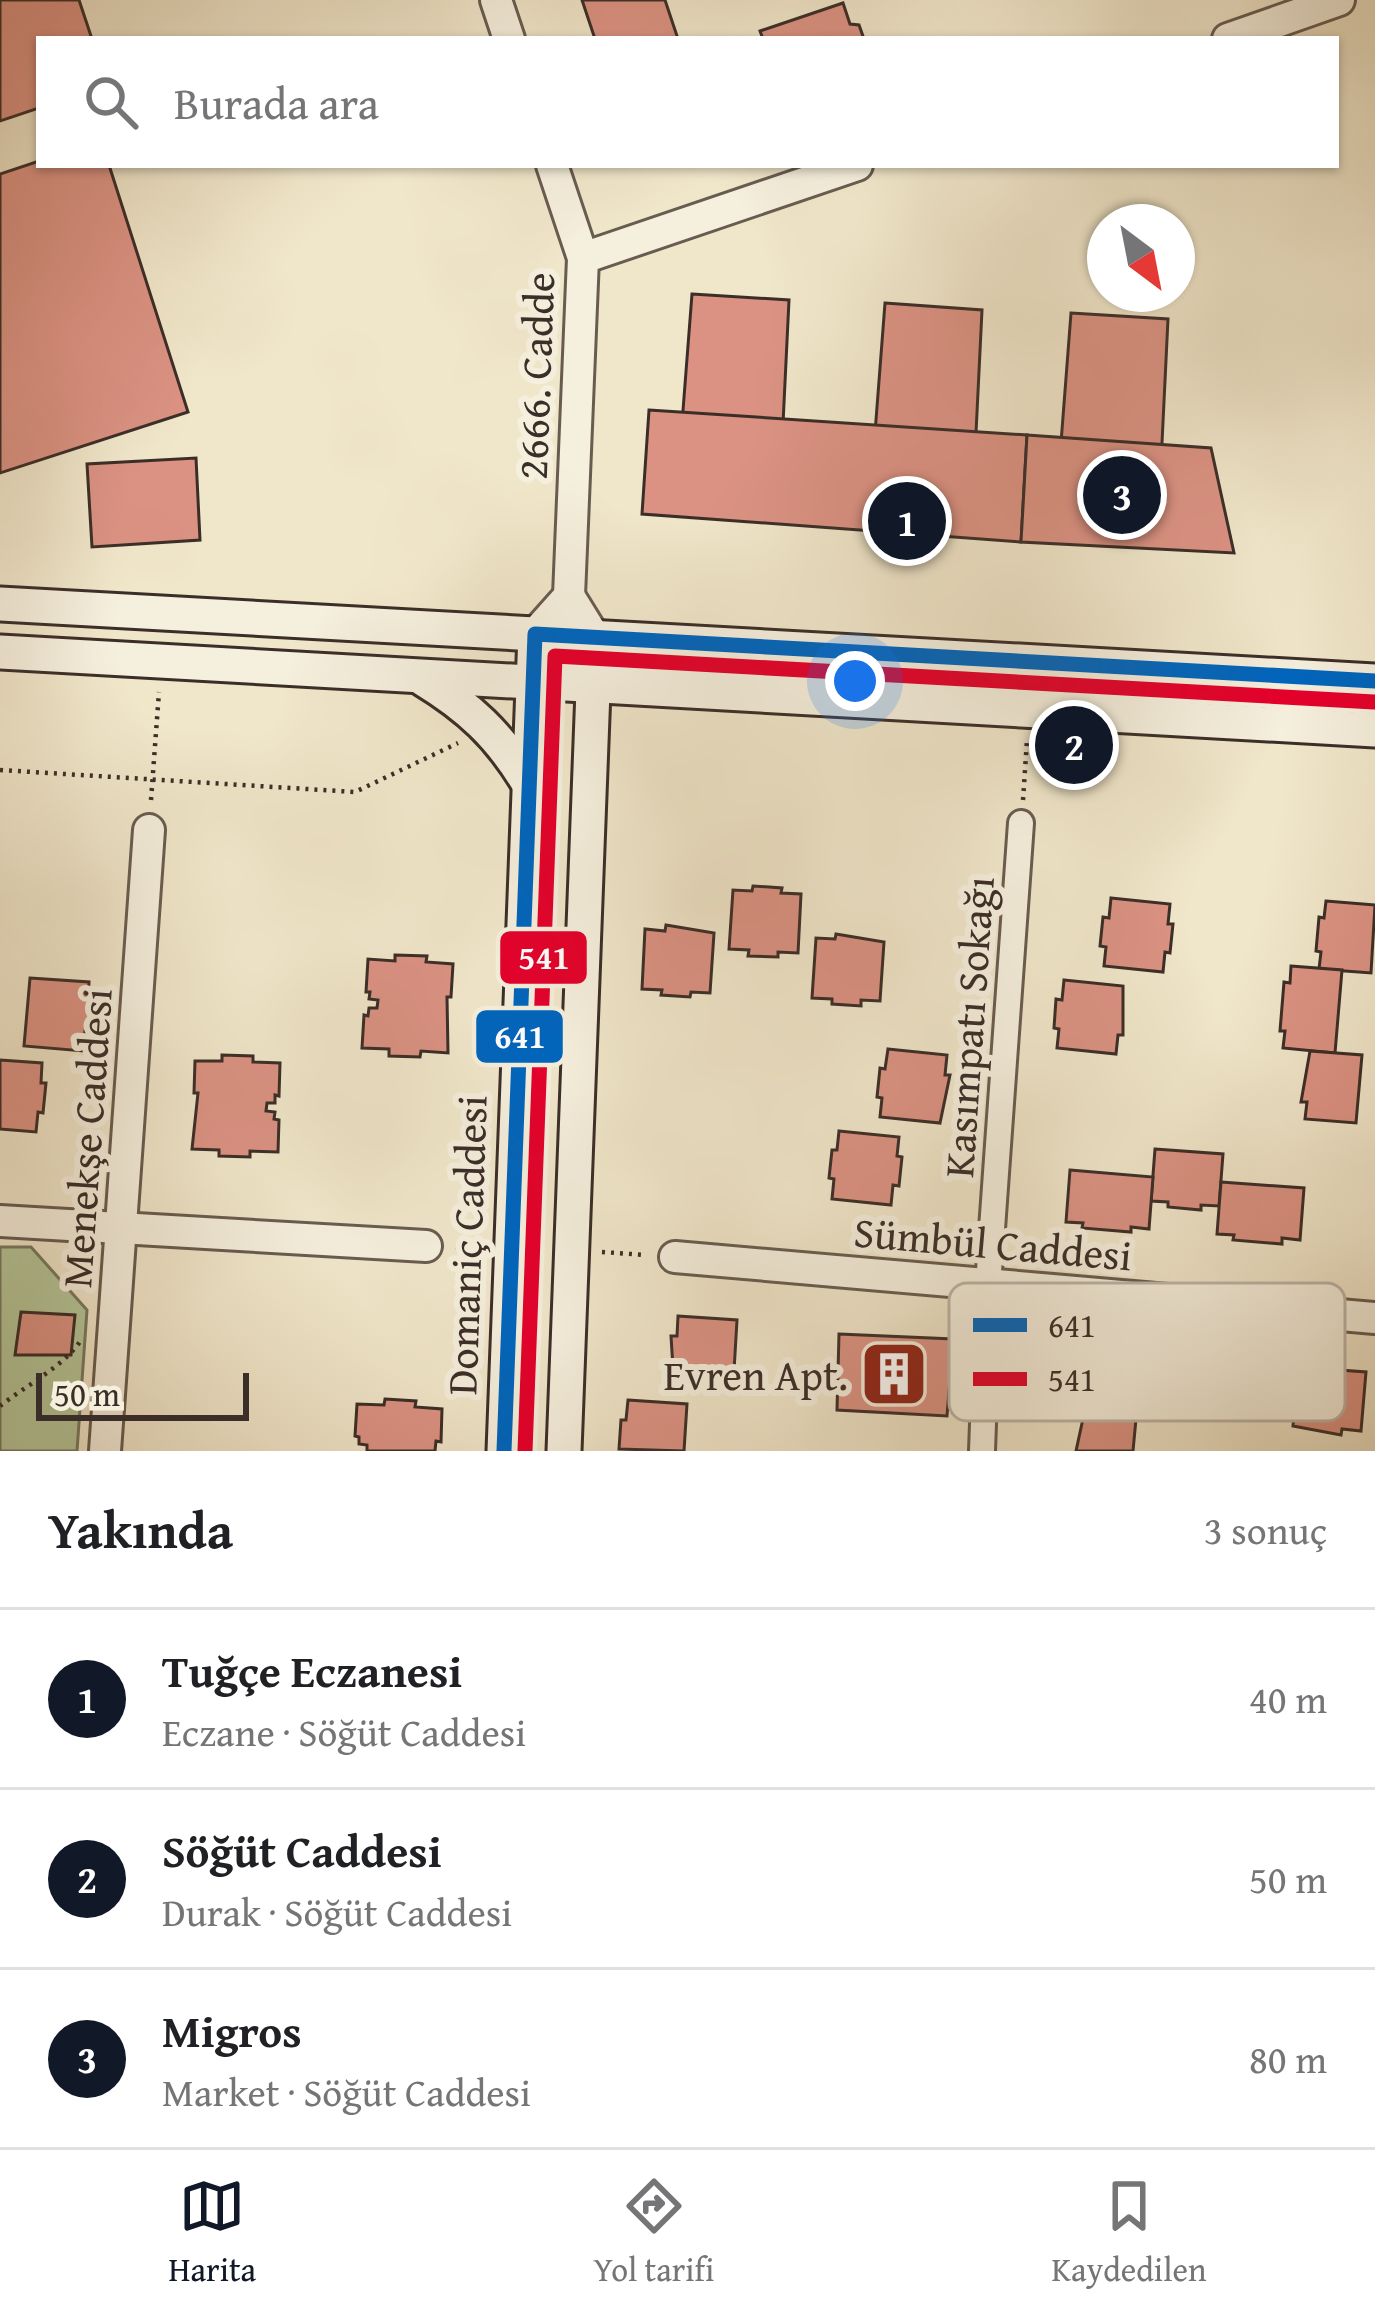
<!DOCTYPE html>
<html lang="tr">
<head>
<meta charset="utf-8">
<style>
  :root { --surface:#fff; --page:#f2f2f2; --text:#202124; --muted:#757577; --line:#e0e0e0; --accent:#111827 }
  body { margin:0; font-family:"Gentium Book Plus",serif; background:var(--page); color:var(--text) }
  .compass { position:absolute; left:1087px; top:204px; width:108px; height:108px; border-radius:50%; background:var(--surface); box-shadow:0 3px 9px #0004; rotate:148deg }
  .scale { position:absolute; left:36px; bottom:30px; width:213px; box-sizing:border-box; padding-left:12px; border:6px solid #3b2e28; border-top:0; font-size:33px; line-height:42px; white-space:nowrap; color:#3b2e28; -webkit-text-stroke:9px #f5efdd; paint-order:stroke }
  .you { position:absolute; left:855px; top:681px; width:42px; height:42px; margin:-30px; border:9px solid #fff; border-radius:50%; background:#1a73e8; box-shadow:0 0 0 18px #1a73e833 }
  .badge { display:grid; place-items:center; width:78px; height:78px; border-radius:50%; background:var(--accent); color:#fff; font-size:39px; font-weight:700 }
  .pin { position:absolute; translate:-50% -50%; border:6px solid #fff; box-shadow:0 3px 12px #0006 }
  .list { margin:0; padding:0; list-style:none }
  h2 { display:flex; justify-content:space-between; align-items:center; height:156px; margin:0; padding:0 48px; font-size:51px }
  h2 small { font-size:39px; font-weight:400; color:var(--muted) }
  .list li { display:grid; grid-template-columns:78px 1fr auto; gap:36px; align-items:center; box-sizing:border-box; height:180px; padding:0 48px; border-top:3px solid var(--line) }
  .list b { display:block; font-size:45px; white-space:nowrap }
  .list p { margin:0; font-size:39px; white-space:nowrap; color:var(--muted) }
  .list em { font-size:39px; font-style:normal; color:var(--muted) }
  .icon { flex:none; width:66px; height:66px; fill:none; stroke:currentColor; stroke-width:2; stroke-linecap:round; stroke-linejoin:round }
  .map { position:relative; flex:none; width:1375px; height:1451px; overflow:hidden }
  .search { position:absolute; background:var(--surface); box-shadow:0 3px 9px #0004; left:36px; right:36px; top:36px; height:132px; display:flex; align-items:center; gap:30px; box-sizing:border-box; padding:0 42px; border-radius:0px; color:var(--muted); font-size:45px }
  .sheet { height:696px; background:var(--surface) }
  nav { display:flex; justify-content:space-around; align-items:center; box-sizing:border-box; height:168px; border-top:3px solid var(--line); background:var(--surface); font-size:33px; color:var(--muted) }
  nav a { display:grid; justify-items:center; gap:6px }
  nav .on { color:var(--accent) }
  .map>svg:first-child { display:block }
</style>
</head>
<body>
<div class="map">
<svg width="1375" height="1451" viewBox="0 0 1375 1451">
  <rect width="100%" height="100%" fill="#f0e6ca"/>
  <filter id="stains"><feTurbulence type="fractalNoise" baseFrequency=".00167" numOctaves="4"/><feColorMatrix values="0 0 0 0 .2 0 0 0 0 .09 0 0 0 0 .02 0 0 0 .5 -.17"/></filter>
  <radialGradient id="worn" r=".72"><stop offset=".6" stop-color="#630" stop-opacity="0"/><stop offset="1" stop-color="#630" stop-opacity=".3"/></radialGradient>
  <polygon fill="#b5c69a" stroke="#787a61" stroke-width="3" points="0,1247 31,1247 87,1310 77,1451 0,1451"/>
  <g fill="#db9283" stroke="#3b2e28" stroke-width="3">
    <polygon points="0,0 79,0 92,39 39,39 39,108 0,121"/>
    <polygon points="582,0 665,0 678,39 595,39"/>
    <polygon points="843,3 850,24 859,25 864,39 763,39 760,31"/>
    <polygon points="39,161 39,165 109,165 188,412 0,473 0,174"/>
    <polygon points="692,294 789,300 781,465 679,462"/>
    <polygon points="885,303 982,310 974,474 872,472"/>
    <polygon points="1071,313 1168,319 1160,484 1058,482"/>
    <polygon points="649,410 1027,435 1021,542 642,514"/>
    <polygon points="1027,435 1211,448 1234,553 1021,542"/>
    <polygon points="196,458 200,540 92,547 87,464"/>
    <polygon points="753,886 782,888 781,893 801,894 798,953 778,952 778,957 748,956 749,950 729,949 733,890 752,891"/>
    <polygon points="1111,898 1170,904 1168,924 1173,924 1170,953 1165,952 1163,972 1104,966 1106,947 1100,946 1103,917 1109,918"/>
    <polygon points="1326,901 1375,905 1371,973 1319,969 1321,952 1316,951 1319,917 1324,918"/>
    <polygon points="666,925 714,933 710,993 691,992 690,997 661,995 662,990 642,989 645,929 665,931"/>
    <polygon points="836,934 884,942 880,1001 861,1000 861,1006 832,1004 832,999 812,998 816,938 835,939"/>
    <polygon points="395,955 427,956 426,962 453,964 451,997 447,997 448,1053 421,1051 420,1057 389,1056 389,1049 362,1048 364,1015 368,1016 369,1008 377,1008 378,1000 369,999 370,992 366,992 368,959 395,961"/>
    <polygon points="1291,966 1342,970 1335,1053 1283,1048 1285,1031 1280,1031 1284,982 1290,983"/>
    <polygon points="30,978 89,982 88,1002 93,1003 91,1032 85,1031 83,1051 24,1046"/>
    <polygon points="1064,980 1123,986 1123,1035 1118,1035 1116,1054 1057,1048 1059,1029 1054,1028 1056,999 1062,1000"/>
    <polygon points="888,1049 947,1055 945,1075 950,1075 940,1123 880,1117 882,1098 877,1097 880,1068 885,1069"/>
    <polygon points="1310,1051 1362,1055 1356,1123 1305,1119 1307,1102 1301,1102"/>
    <polygon points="222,1055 253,1056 253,1062 280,1063 279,1096 275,1095 275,1103 267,1103 266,1111 275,1112 274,1119 279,1120 278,1152 250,1151 250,1157 219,1156 219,1150 192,1149 198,1093 194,1093 195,1061 222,1061"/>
    <polygon points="0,1060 42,1063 41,1083 46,1083 43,1113 38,1112 36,1132 0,1129"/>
    <polygon points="839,1131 899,1137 897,1156 902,1157 899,1186 893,1185 891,1205 832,1199 834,1179 829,1178 832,1150 837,1150"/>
    <polygon points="1155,1149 1223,1154 1219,1206 1201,1205 1201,1210 1168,1207 1168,1202 1151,1201"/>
    <polygon points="1070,1170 1153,1177 1149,1229 1131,1227 1131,1232 1082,1228 1083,1223 1066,1222"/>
    <polygon points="1221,1182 1304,1188 1300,1240 1282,1238 1282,1244 1233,1240 1234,1235 1217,1234"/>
    <polygon points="21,1312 75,1315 71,1355 15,1355"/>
    <polygon points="678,1316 737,1320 733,1388 674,1384 671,1336 677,1336"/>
    <polygon points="839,1334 953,1339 947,1416 837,1410"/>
    <polygon points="1298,1367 1366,1372 1361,1431 1342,1429 1341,1435 1293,1426"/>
    <polygon points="385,1399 416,1401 415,1407 442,1409 441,1442 436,1441 435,1451 367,1451 367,1445 359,1444 359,1437 355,1436 357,1404 384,1405"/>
    <polygon points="628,1400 687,1404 684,1451 619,1449 621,1420 626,1420"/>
    <polygon points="1084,1414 1136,1419 1133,1451 1076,1451"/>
  </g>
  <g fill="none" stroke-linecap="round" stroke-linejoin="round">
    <g stroke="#685c50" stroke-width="30">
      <polyline id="minor" points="982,1451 988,1285 1021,823"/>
    </g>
    <g stroke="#685c50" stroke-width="36">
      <g id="tertiary">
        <polyline points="496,0 509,39"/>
        <polyline points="1228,39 1339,0"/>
        <polyline points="552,165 583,258 569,596"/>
        <polyline points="583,258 857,165"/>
        <polyline points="535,634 569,596 595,638"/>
        <polyline points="0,1221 426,1246"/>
        <polyline points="675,1257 1375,1318"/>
        <polyline points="105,1451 149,830"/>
      </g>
    </g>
    <g stroke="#3b2e28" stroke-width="39">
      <g id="secondary">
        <polyline points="0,604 1375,681"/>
        <polyline points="0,652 1375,730"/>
        <path d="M423,679C469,707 499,735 527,781"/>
        <polyline points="504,1451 535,634"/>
        <polyline points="564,1451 595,638"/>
      </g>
    </g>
    <g stroke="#3b2e28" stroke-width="4.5" stroke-dasharray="3 6" stroke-linecap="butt">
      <polyline points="0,770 355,792 458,743"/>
      <polyline points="151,800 159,692"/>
      <polyline points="1023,800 1027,740"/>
      <polyline points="456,1247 481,1249"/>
      <polyline points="602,1252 645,1255"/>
      <path d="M0,1406C25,1386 68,1364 82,1338"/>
    </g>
    <use href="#minor" stroke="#f5efdd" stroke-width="24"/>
    <use href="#tertiary" stroke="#f5efdd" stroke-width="30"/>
    <use href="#secondary" stroke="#f5efdd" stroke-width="33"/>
    <g stroke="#f5efdd" stroke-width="24">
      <polyline id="bus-1" points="504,1451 535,634 1375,681"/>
    </g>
    <g stroke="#f5efdd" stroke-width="24">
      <polyline id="bus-2" points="525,1451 555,656 1374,702"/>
    </g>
    <use href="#bus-1" stroke="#0065bd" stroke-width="15"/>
    <use href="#bus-2" stroke="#e4002b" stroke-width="15"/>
  </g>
  <defs>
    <g id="building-square" transform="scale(3.45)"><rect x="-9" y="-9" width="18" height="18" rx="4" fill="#8f2418" stroke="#f5efdd"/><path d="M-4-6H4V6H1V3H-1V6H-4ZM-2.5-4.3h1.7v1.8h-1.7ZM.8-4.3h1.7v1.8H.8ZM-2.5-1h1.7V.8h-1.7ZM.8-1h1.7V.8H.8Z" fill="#fff"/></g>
  </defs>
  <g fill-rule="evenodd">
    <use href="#building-square" x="894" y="1374"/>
  </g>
  <g text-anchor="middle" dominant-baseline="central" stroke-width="12" stroke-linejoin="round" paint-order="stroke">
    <g font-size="42" fill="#3b2e28" stroke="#f5efdd">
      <text transform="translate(535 376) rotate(-88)">2666. Cadde</text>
      <text transform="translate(968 1027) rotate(-86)">Kasımpatı Sokağı</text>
      <text transform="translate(86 1138) rotate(-86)">Menekşe Caddesi</text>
      <text transform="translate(993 1243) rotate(5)">Sümbül Caddesi</text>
      <text transform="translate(466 1245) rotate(-88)">Domaniç Caddesi</text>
    </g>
    <g font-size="42" fill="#3b2e28" stroke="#f5efdd" text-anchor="end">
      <text x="848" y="1374">Evren Apt.</text>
    </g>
  </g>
  <rect x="949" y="1283" width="396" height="138" rx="18" fill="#f5efdd" stroke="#bdb5a7" stroke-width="3"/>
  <rect x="973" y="1318" width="54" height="14" fill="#0065bd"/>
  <rect x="973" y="1372" width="54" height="14" fill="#e4002b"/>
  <g font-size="33" fill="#3b2e28">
    <text x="1048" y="1337">641</text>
    <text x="1048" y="1391">541</text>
  </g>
  <g stroke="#f5efdd" stroke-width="4.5">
    <rect x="498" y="929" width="91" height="57" rx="12" fill="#e4002b"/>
    <rect x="474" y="1008" width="91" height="57" rx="12" fill="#0065bd"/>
  </g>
  <g font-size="33" text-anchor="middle" font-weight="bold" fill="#fff">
    <text x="544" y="969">541</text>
    <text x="520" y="1048">641</text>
  </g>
  <rect width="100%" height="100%" filter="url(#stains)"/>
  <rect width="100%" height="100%" fill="url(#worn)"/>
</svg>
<svg class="compass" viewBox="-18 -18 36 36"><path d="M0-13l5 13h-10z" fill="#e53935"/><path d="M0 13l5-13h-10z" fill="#757577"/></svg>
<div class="scale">50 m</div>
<div class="you"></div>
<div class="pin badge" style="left:907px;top:521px">1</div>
<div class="pin badge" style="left:1074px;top:745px">2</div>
<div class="pin badge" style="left:1122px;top:495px">3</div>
<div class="search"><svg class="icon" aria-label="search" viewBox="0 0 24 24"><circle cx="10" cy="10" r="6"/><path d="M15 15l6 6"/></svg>Burada ara</div>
</div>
<section class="sheet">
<h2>Yakında<small>3 sonuç</small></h2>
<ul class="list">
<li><span class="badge">1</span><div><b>Tuğçe Eczanesi</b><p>Eczane · Söğüt Caddesi</p></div><em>40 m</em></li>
<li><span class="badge">2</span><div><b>Söğüt Caddesi</b><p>Durak · Söğüt Caddesi</p></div><em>50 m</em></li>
<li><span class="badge">3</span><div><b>Migros</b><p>Market · Söğüt Caddesi</p></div><em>80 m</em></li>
</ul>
</section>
<nav>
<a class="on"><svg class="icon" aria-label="map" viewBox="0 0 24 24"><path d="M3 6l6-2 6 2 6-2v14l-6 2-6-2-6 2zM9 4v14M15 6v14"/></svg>Harita</a>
<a><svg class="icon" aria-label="directions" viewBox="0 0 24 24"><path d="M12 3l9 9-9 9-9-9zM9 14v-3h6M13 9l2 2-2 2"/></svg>Yol tarifi</a>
<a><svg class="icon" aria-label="saved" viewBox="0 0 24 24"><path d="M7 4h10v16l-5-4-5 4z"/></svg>Kaydedilen</a>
</nav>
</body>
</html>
